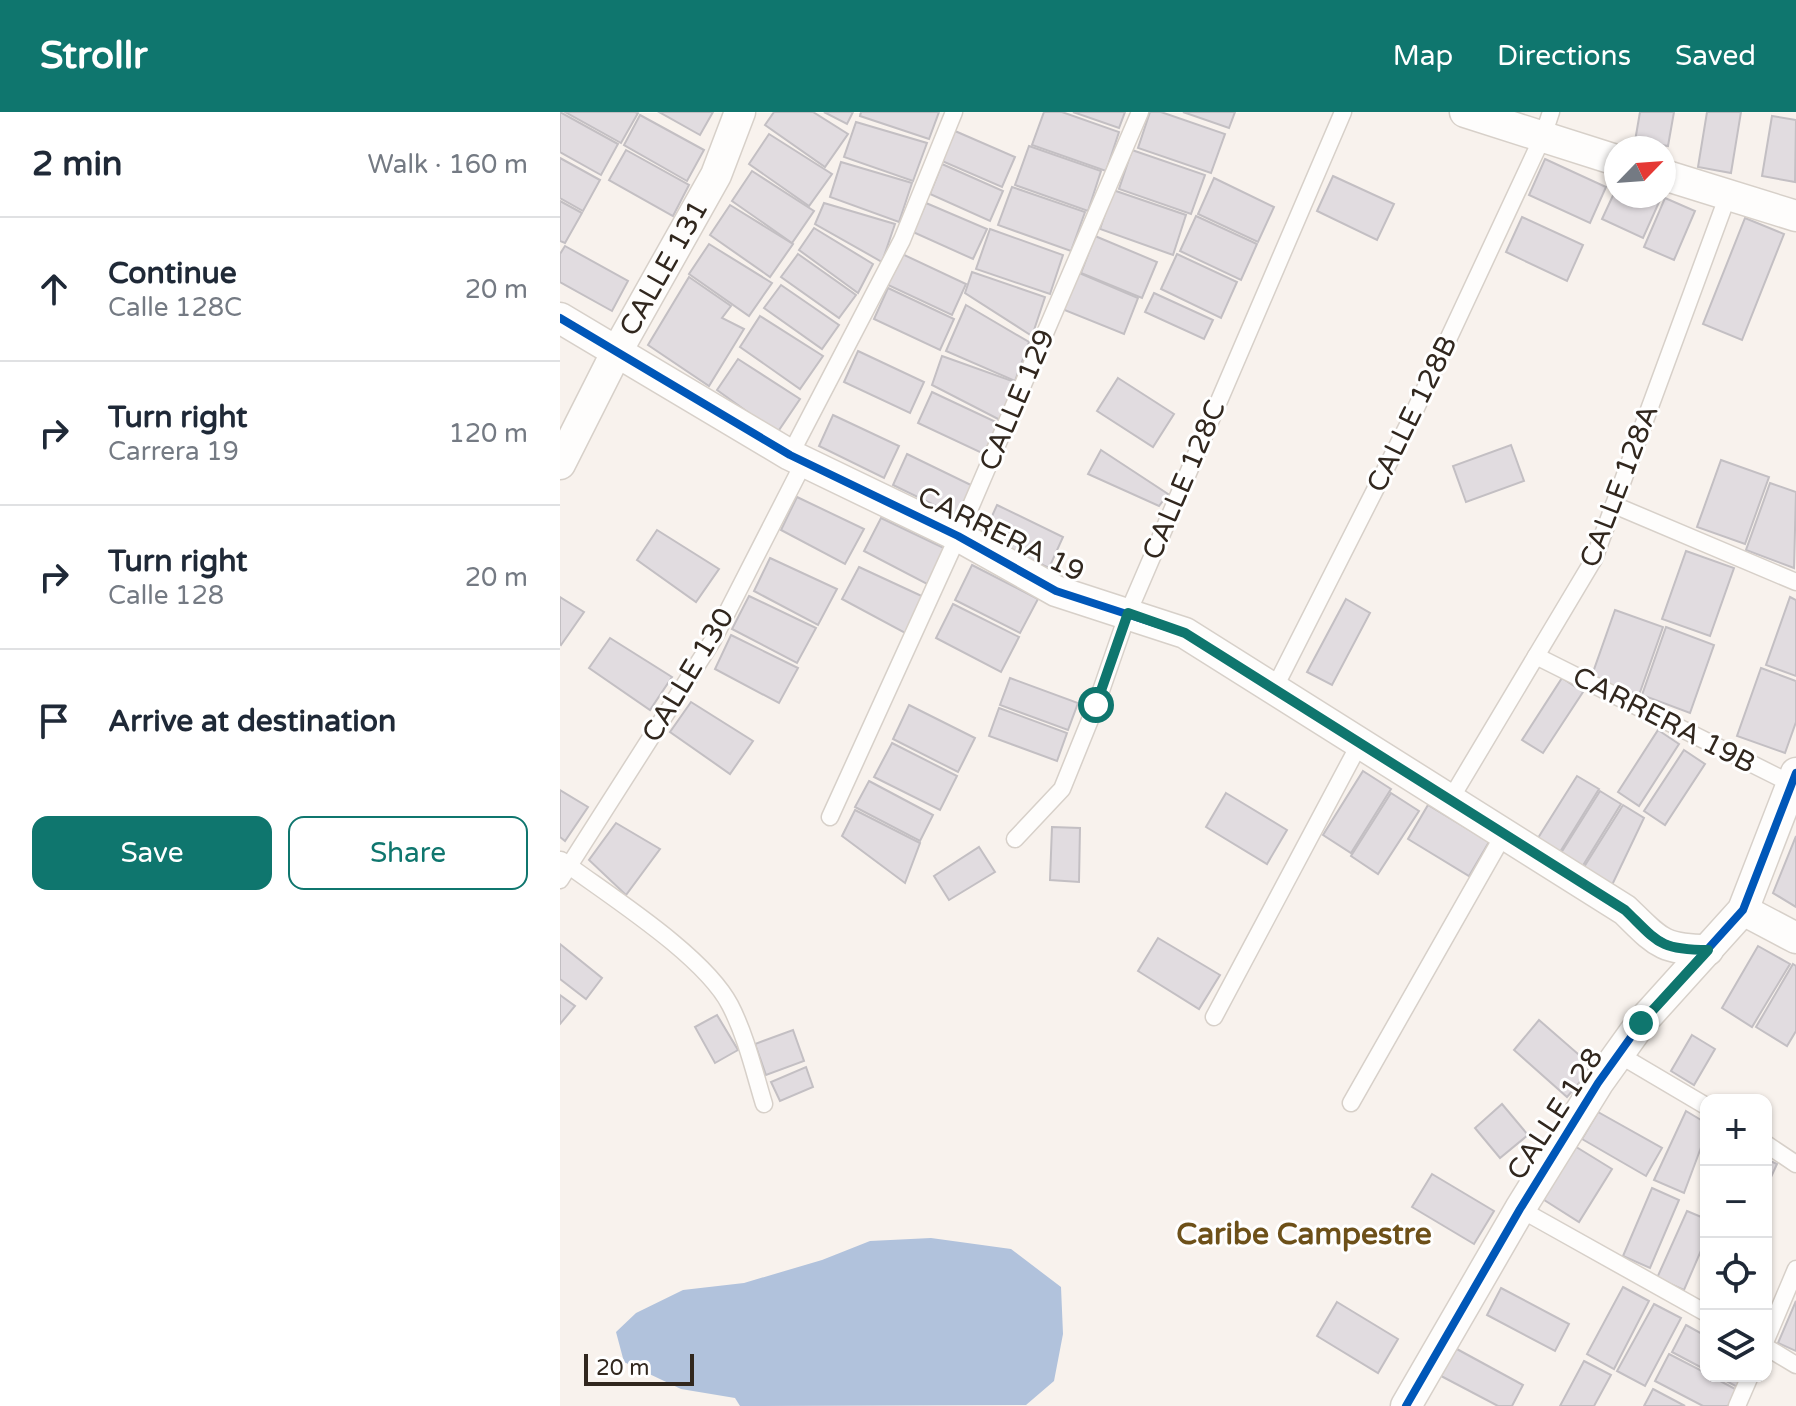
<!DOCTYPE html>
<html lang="en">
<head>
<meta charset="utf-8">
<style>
  :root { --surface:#fff; --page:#f2f2f3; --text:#1f2937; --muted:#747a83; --line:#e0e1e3; --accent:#0f766e }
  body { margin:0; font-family:"Varela Round",sans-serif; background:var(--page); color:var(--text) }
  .controls { position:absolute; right:24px; bottom:24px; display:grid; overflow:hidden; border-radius:16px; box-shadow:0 2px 6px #0004 }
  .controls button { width:72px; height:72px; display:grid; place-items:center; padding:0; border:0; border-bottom:2px solid var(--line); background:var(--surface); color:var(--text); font:40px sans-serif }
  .compass { position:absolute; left:1044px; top:24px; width:72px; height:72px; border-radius:50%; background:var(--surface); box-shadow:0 2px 6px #0004; rotate:65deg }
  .scale { position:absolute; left:24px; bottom:20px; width:110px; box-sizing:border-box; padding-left:8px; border:4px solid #31271e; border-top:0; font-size:22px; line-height:28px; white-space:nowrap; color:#31271e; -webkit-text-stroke:6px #fff; paint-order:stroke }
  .stop { position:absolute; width:24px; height:24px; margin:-18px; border:6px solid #0f766e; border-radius:50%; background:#fff }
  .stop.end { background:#0f766e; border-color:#fff; box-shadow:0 2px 8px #0008 }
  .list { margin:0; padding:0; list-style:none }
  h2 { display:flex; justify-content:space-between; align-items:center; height:104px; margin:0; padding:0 32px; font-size:34px }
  h2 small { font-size:26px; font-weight:400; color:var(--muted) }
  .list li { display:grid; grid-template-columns:52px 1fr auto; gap:24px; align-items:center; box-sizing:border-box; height:144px; padding:0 32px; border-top:2px solid var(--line) }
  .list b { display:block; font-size:30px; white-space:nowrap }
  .list p { margin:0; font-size:26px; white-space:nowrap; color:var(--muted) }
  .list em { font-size:26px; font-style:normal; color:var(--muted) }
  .actions { display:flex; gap:16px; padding:24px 32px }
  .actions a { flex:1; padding:18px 0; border:2px solid var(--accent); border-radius:16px; text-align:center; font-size:28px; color:var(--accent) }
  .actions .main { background:var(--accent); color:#fff }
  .icon { flex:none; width:44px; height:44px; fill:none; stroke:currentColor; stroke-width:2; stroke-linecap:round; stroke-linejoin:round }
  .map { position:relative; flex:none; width:1236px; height:1294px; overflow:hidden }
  header { display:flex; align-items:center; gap:48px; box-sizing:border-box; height:112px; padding:0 40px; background:var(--accent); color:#fff }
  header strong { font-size:38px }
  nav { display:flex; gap:44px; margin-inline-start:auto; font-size:28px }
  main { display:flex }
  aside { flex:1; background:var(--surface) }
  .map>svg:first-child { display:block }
</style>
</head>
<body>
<header>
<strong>Strollr</strong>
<nav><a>Map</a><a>Directions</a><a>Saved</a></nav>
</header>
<main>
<aside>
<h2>2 min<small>Walk · 160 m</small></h2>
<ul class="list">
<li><svg class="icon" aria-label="ahead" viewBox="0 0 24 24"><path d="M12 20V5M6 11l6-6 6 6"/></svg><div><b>Continue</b><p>Calle 128C</p></div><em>20 m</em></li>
<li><svg class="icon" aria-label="right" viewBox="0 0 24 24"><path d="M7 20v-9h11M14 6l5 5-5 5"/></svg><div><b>Turn right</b><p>Carrera 19</p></div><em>120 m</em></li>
<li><svg class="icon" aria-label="right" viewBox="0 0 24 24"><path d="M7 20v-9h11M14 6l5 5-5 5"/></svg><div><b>Turn right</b><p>Calle 128</p></div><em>20 m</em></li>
<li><svg class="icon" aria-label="arrive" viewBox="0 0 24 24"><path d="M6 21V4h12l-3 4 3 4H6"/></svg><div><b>Arrive at destination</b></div></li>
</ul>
<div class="actions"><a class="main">Save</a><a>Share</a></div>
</aside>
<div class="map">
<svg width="1236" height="1294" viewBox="0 0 1236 1294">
  <rect width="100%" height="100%" fill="#f8f2ed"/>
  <polygon fill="#b1c2dc" points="371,1126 451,1137 501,1175 503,1222 494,1269 466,1293 180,1294 175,1286 121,1277 64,1250 56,1220 76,1201 123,1178 184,1171 262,1148 310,1129"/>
  <g fill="#e1dce0" stroke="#c3bfc3" stroke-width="2">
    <polygon points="0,0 58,32 41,63 0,40"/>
    <polygon points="5,0 75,0 78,1 61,31"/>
    <polygon points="99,0 153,0 140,23"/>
    <polygon points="214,0 253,0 288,22 265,55 205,13"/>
    <polygon points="264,0 293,0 287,12"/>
    <polygon points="301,0 379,0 369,27 300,4"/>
    <polygon points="484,0 502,0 559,20 546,59 472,33"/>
    <polygon points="513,0 565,0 559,16"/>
    <polygon points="590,0 601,0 665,22 651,61 578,36"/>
    <polygon points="623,0 675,0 669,16"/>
    <polygon points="1080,0 1114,0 1108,34 1075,29"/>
    <polygon points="1147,0 1181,0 1171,61 1138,55"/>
    <polygon points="80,3 144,38 127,69 64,33"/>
    <polygon points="1212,4 1236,8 1235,70 1202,64"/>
    <polygon points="296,10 367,31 353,69 284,45"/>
    <polygon points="395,19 455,45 442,75 382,49"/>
    <polygon points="209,22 272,62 249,94 189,52"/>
    <polygon points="469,34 541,59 528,99 455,73"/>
    <polygon points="66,38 129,73 113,104 49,68"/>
    <polygon points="572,38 645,63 631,102 559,77"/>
    <polygon points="0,46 40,68 23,99 0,86"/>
    <polygon points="985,47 1046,75 1030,111 969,83"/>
    <polygon points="281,50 352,71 339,110 270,85"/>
    <polygon points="382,52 443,79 430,109 370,82"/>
    <polygon points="192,59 254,99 232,131 172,89"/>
    <polygon points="773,64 834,92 817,128 757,99"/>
    <polygon points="654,66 714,95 698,130 638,102"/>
    <polygon points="452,75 525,100 511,139 438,113"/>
    <polygon points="1056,77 1056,84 1091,84 1100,88 1083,126 1042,107"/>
    <polygon points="553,78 626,103 613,143 540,117"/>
    <polygon points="1105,86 1135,99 1114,148 1084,135"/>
    <polygon points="0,89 22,101 5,131 0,129"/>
    <polygon points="264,91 335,112 322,150 255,112"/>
    <polygon points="366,91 427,117 413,147 353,120"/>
    <polygon points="170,93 233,132 210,165 150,123"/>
    <polygon points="636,104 697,132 681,168 620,139"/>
    <polygon points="962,105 1023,133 1007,169 946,140"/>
    <polygon points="1185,106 1224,122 1182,228 1143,212"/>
    <polygon points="254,116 313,152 298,181 239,138"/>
    <polygon points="430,117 503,143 490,182 416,157"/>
    <polygon points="535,124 597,150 582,186 521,161"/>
    <polygon points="149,132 212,171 189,204 129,162"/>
    <polygon points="5,134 68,169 52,199 0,170 0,142"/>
    <polygon points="340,141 406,172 392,203 326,172"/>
    <polygon points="238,142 296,183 279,206 221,165"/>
    <polygon points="617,142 677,170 661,206 601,177"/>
    <polygon points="412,160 485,185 472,224 405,181"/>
    <polygon points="517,160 578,186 564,222 502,197"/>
    <polygon points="129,165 171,194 162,206 184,217 149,274 88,233"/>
    <polygon points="221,173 279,213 262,237 204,196"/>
    <polygon points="328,176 394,207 380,238 314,207"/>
    <polygon points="594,181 653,208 644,227 585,200"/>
    <polygon points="406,193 469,230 455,269 386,239"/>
    <polygon points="200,204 263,244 240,277 180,235"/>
    <polygon points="298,239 364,270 350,301 284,270"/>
    <polygon points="382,244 455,270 442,309 372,273"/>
    <polygon points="178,247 240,287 217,321 157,278"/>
    <polygon points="558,266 614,302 593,335 537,299"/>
    <polygon points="372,280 438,311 424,342 358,311"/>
    <polygon points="273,303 339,334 324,366 259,334"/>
    <polygon points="951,333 964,369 906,390 893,354"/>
    <polygon points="541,338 608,382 599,394 528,362"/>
    <polygon points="347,342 413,374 399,405 333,373"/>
    <polygon points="1161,348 1209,365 1185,432 1137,415"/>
    <polygon points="1210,371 1236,380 1234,456 1186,438"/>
    <polygon points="237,385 304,417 285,452 221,418"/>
    <polygon points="437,393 503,425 489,456 423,424"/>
    <polygon points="321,406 388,438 369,473 304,439"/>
    <polygon points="97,418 159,457 136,490 77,448"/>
    <polygon points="1126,439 1174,456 1150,524 1102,507"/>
    <polygon points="210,446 277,477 258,513 194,479"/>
    <polygon points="412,453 478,487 460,521 395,488"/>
    <polygon points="299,455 366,486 347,522 282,487"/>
    <polygon points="189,484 256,516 237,551 172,517"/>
    <polygon points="0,485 24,500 1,533 0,532"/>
    <polygon points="1230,485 1236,488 1236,564 1206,553"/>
    <polygon points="786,487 810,501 772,573 747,560"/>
    <polygon points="393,492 459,525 441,560 376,526"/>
    <polygon points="1055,498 1103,515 1079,583 1031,566"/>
    <polygon points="1106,515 1154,533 1130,601 1082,583"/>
    <polygon points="171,523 238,556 219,591 155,557"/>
    <polygon points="50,526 112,565 90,598 29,556"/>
    <polygon points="1201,556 1236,569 1236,610 1225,641 1177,624"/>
    <polygon points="450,566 518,591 508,618 440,593"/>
    <polygon points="1002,566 1023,580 983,641 962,628"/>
    <polygon points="131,590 193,629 170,662 110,620"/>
    <polygon points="349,593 415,626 398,660 333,627"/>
    <polygon points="439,596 507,621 497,649 429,624"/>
    <polygon points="1098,618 1119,632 1079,694 1058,680"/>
    <polygon points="332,631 397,664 380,698 314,665"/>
    <polygon points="1124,638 1145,652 1105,713 1084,699"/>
    <polygon points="803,659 831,677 791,741 763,723"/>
    <polygon points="1017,664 1039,677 1000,740 978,726"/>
    <polygon points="309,669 373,703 360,729 295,695"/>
    <polygon points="0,678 28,695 5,729 0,725"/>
    <polygon points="1040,679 1061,692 1022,755 1001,741"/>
    <polygon points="666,681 727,718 707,752 646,715"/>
    <polygon points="831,681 859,699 818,762 791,744"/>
    <polygon points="868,693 929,730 909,764 848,727"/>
    <polygon points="1063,693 1084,706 1052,773 1024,755"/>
    <polygon points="295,698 360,731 345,771 282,724"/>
    <polygon points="56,711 100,737 66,783 29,748"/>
    <polygon points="492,715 520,716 519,770 490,768"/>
    <polygon points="1236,724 1236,795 1213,781"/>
    <polygon points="419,735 435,760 389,788 374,764"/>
    <polygon points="598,826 660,863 639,897 578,859"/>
    <polygon points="0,832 42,866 26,887 0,867"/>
    <polygon points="1198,834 1230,852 1192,915 1162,896"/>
    <polygon points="1233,852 1236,854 1236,919 1227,934 1196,915"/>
    <polygon points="0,883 15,894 0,912"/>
    <polygon points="157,903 178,938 155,951 135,915"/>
    <polygon points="979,908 1033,955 1007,985 954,938"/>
    <polygon points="233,918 244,949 206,963 195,932"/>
    <polygon points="1132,923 1155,937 1134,973 1111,959"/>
    <polygon points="246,955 253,975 220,989 211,970"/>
    <polygon points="942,992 968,1023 940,1046 915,1016"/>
    <polygon points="1126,999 1146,1011 1146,1022 1124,1081 1094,1068"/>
    <polygon points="1038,1000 1102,1036 1086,1064 1022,1027"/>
    <polygon points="1013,1033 1052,1057 1019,1110 981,1086"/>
    <polygon points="1206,1047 1217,1052 1206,1076"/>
    <polygon points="872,1062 934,1099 914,1132 852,1095"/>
    <polygon points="1092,1076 1119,1088 1090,1156 1063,1144"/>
    <polygon points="1127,1099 1146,1107 1146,1127 1124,1178 1097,1166"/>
    <polygon points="1063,1175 1089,1189 1054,1257 1027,1242"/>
    <polygon points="941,1176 1009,1212 995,1239 927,1203"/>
    <polygon points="1236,1189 1236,1239 1218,1231"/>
    <polygon points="777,1190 838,1227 818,1261 757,1224"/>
    <polygon points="1094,1192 1121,1206 1085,1274 1057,1259"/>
    <polygon points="1126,1213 1146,1224 1146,1258 1112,1240"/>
    <polygon points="895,1236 963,1273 952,1294 938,1294 881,1264"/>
    <polygon points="1109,1242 1146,1261 1146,1264 1151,1264 1177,1278 1168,1294 1143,1294 1095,1269"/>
    <polygon points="1024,1249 1051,1263 1034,1294 1000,1294"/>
    <polygon points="1157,1264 1185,1264 1179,1276"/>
    <polygon points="1093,1277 1125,1294 1084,1294"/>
  </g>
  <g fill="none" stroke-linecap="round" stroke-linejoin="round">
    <g stroke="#d7d0c9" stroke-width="19">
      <g id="service">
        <polyline points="230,343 342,128 394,0"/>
        <polyline points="1054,393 1236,470"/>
        <polyline points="976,544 1232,672"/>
        <polyline points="714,577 850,309 983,24 991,0"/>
        <polyline points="890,688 1034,447 1168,83"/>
        <polyline points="270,705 398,424 580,0"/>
        <polyline points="455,727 502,677 536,593 568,501 783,0"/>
        <path d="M1,748C48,783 144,843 170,893C186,924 194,959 204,992"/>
        <polyline points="0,768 153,528 244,350"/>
        <polyline points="654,905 800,631"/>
        <polyline points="1058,942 1146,994"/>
        <polyline points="791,991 944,722"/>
        <polyline points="1206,1032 1236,1052"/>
        <polyline points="960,1097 1146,1201"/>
        <polyline points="1206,1228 1236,1157"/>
        <polyline points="1206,1235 1236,1253"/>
        <polyline points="1177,1294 1190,1264"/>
      </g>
    </g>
    <g stroke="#d7d0c9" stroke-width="33">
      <g id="minor">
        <polyline points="905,0 1056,48"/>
        <polyline points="1104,63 1236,104"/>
        <path d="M0,206L230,343L398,424L496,479L625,521L1065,798C1097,829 1101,838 1148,838"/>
        <path id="s1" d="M0,352L56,241L156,63L180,0"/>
        <polyline points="1183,798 1236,826"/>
        <polyline points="846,1294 960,1097 1038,971 1081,911 1183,798 1236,661"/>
      </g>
    </g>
    <use href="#service" stroke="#fefdfc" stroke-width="16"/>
    <use href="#minor" stroke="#fefdfc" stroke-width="30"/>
    <g stroke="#fff" stroke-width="13">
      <g id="cycleway">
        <path d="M0,206L230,343L398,424L496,479L625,521L1065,798C1097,829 1101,838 1148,838"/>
        <polyline points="846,1294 960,1097 1038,971 1081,911 1183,798 1236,661"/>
      </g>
    </g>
    <use href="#cycleway" stroke="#0057b8" stroke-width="8"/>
  </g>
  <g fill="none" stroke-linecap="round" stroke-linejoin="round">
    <path stroke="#0f766e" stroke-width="10" d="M536,593L568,501L625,521L1065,798C1098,830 1099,838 1148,838L1081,911"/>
  </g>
  <g text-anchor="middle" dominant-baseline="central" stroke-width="6" stroke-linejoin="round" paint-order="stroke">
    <g font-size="28" fill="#31271e" stroke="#fff">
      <text stroke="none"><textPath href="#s1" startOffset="222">CALLE 131</textPath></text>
      <text transform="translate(457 288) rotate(-67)">CALLE 129</text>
      <text transform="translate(852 302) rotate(-64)">CALLE 128B</text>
      <text transform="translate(624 368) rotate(-67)">CALLE 128C</text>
      <text transform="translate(1059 374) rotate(-69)">CALLE 128A</text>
      <text transform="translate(441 422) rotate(26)">CARRERA 19</text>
      <text transform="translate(128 563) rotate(-59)">CALLE 130</text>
      <text transform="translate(1104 608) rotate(27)">CARRERA 19B</text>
      <text transform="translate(995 1002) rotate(-57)">CALLE 128</text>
    </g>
    <g font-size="30" font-weight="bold" fill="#6d5019" stroke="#fff">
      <text x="744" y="1122">Caribe Campestre</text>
    </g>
  </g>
</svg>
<div class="controls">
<button>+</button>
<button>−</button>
<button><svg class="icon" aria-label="locate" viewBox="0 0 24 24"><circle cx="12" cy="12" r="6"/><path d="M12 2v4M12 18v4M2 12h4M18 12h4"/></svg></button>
<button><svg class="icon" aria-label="layers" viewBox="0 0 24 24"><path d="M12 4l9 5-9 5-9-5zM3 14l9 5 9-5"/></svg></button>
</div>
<svg class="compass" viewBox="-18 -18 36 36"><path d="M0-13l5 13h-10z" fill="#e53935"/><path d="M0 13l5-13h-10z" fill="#747a83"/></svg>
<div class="scale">20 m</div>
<div class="stop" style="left:536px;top:593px"></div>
<div class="stop end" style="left:1081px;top:911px"></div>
</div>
</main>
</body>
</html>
